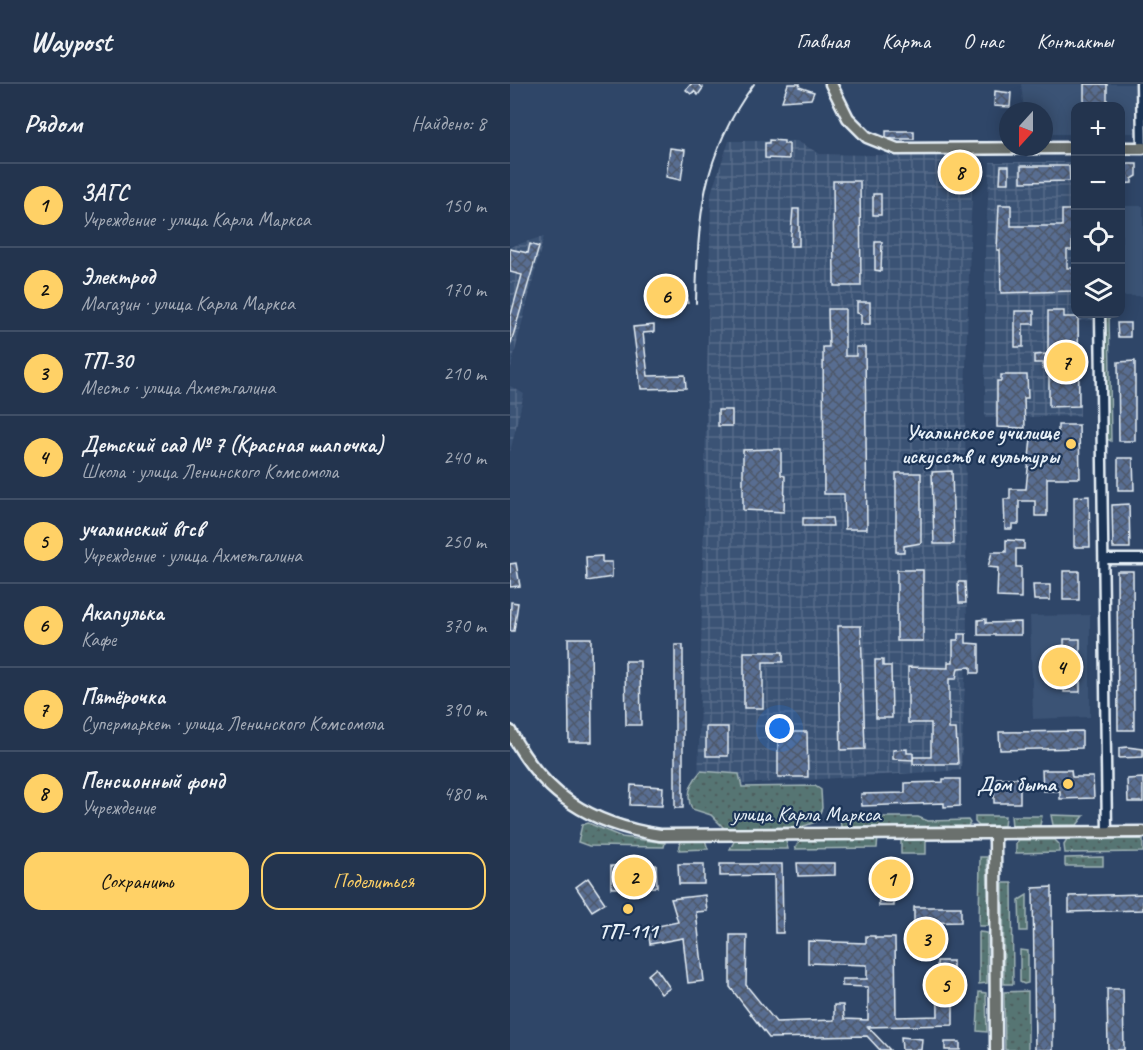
<!DOCTYPE html>
<html lang="ru">
<head>
<meta charset="utf-8">
<style>
  :root { --surface:#23344e; --page:#2f3f58; --text:#f1f3f6; --muted:#a3aab6; --line:#404f66; --accent:#ffd166 }
  body { margin:0; font-family:Caveat,sans-serif; background:var(--page); color:var(--text) }
  .controls { position:absolute; right:18px; top:18px; display:grid; overflow:hidden; border-radius:12px; box-shadow:0 3px 15px #0003 }
  .controls button { width:54px; height:54px; display:grid; place-items:center; padding:0; border:0; border-bottom:2px solid var(--line); background:var(--surface); color:var(--text); font:30px sans-serif }
  .compass { position:absolute; left:489px; top:18px; width:54px; height:54px; border-radius:50%; background:var(--surface); box-shadow:0 3px 15px #0003; rotate:201deg }
  .you { position:absolute; left:270px; top:645px; width:21px; height:21px; margin:-15px; border:4px solid #fff; border-radius:50%; background:#1a73e8; box-shadow:0 0 0 9px #1a73e833 }
  .badge { display:grid; place-items:center; width:39px; height:39px; border-radius:50%; background:var(--accent); color:#111; font-size:20px; font-weight:700 }
  .pin { position:absolute; translate:-50% -50%; border:3px solid #fff; box-shadow:0 2px 6px #0006 }
  .list { margin:0; padding:0; list-style:none }
  h2 { display:flex; justify-content:space-between; align-items:center; height:78px; margin:0; padding:0 24px; font-size:26px }
  h2 small { font-size:20px; font-weight:400; color:var(--muted) }
  .list li { display:grid; grid-template-columns:39px 1fr auto; gap:18px; align-items:center; box-sizing:border-box; height:84px; padding:0 24px; border-top:2px solid var(--line) }
  .list b { display:block; font-size:22px; white-space:nowrap }
  .list p { margin:0; font-size:20px; white-space:nowrap; color:var(--muted) }
  .list em { font-size:20px; font-style:normal; color:var(--muted) }
  .actions { display:flex; gap:12px; padding:18px 24px }
  .actions a { flex:1; padding:14px 0; border:2px solid var(--accent); border-radius:18px; text-align:center; font-size:21px; color:var(--accent) }
  .actions .main { background:var(--accent); color:#111 }
  .icon { flex:none; width:33px; height:33px; fill:none; stroke:currentColor; stroke-width:2; stroke-linecap:round; stroke-linejoin:round }
  .map { position:relative; flex:none; width:633px; height:966px; overflow:hidden }
  header { display:flex; align-items:center; gap:36px; box-sizing:border-box; height:84px; padding:0 30px; background:var(--surface); border-bottom:2px solid var(--line) }
  header strong { font-size:28px }
  nav { display:flex; gap:33px; margin-inline-start:auto; font-size:21px }
  main { display:flex }
  aside { flex:1; background:var(--surface) }
  .map>svg:first-child { display:block }
</style>
</head>
<body>
<header>
<strong>Waypost</strong>
<nav><a>Главная</a><a>Карта</a><a>О нас</a><a>Контакты</a></nav>
</header>
<main>
<aside>
<h2>Рядом<small>Найдено: 8</small></h2>
<ul class="list">
<li><span class="badge">1</span><div><b>ЗАГС</b><p>Учреждение · улица Карла Маркса</p></div><em>150 m</em></li>
<li><span class="badge">2</span><div><b>Электрод</b><p>Магазин · улица Карла Маркса</p></div><em>170 m</em></li>
<li><span class="badge">3</span><div><b>ТП-30</b><p>Место · улица Ахметгалина</p></div><em>210 m</em></li>
<li><span class="badge">4</span><div><b>Детский сад № 7 (Красная шапочка)</b><p>Школа · улица Ленинского Комсомола</p></div><em>240 m</em></li>
<li><span class="badge">5</span><div><b>учалинский вгсв</b><p>Учреждение · улица Ахметгалина</p></div><em>250 m</em></li>
<li><span class="badge">6</span><div><b>Акапулька</b><p>Кафе</p></div><em>370 m</em></li>
<li><span class="badge">7</span><div><b>Пятёрочка</b><p>Супермаркет · улица Ленинского Комсомола</p></div><em>390 m</em></li>
<li><span class="badge">8</span><div><b>Пенсионный фонд</b><p>Учреждение</p></div><em>480 m</em></li>
</ul>
<div class="actions"><a class="main">Сохранить</a><a>Поделиться</a></div>
</aside>
<div class="map">
<svg width="633" height="966" viewBox="0 0 633 966">
  <defs>
    <pattern id="industrial-grid" width="8" height="8" patternUnits="userSpaceOnUse" patternTransform="scale(1.5)"><rect width="8" height="8" fill="#3b5274"/><path d="M0 4h8M4 0v8" fill="none" stroke="#576b89"/></pattern>
    <pattern id="grass-dots" width="8" height="8" patternUnits="userSpaceOnUse" patternTransform="scale(1.5)"><rect width="8" height="8" fill="#577573"/><path d="M2 2h.1M6 6h.1" fill="none" stroke="#4e5e5e" stroke-width="1.8" stroke-linecap="round"/></pattern>
    <pattern id="building-cross-hatch" width="8" height="8" patternUnits="userSpaceOnUse" patternTransform="scale(1.5)"><rect width="8" height="8" fill="#586d91"/><path d="M0 0l8 8M0 8l8-8" fill="none" stroke="#4e596a"/></pattern>
  </defs>
  <rect width="100%" height="100%" fill="#2f4668"/>
  <filter id="ink" filterUnits="userSpaceOnUse"><feTurbulence type="fractalNoise" baseFrequency=".0167" numOctaves="2"/><feDisplacementMap in="SourceGraphic" scale="12" xChannelSelector="R" yChannelSelector="G"/><feConvolveMatrix kernelMatrix="1 2 1 2 8 2 1 2 1" color-interpolation-filters="sRGB"/></filter>
  <g filter="url(#ink)">
    <g fill="#3b5274">
      <polygon points="511,0 624,0 624,49 611,49 610,22 566,22 565,50 534,50 534,27 514,27"/>
      <polygon points="611,122 633,122 633,212 613,212"/>
      <polygon points="580,531 580,633 523,635 520,532"/>
    </g>
    <g fill="url(#industrial-grid)">
      <polygon points="219,57 287,57 310,70 463,73 455,312 457,556 451,686 188,703 201,109"/>
      <polygon points="480,78 565,78 563,166 566,168 566,230 583,230 583,236 569,237 570,332 475,334 475,167"/>
      <polygon points="34,152 0,287 0,163"/>
      <polygon points="0,302 14,310 0,368"/>
    </g>
    <g fill="url(#grass-dots)" stroke="#a0b3b6" stroke-width="1.5">
      <polygon points="596,230 599,230 601,357 597,355"/>
      <path d="M191,687L229,690L232,703L305,702L311,706L312,724L306,738L291,743L214,744L201,731L182,725C175,711 181,698 191,687Z"/>
      <polygon points="541,731 574,732 567,741 543,741"/>
      <polygon points="465,732 495,732 494,742 469,742 465,738"/>
      <polygon points="501,732 532,732 530,741 502,742"/>
      <polygon points="330,733 408,733 418,737 458,736 460,739 458,742 331,743"/>
      <polygon points="78,739 112,753 155,759 154,763 79,762 68,758 72,741"/>
      <polygon points="368,753 367,764 285,765 290,755"/>
      <rect x="391" y="753" width="25" height="17"/>
      <polygon points="226,754 275,754 278,765 220,765"/>
      <polygon points="633,755 633,768 555,769 554,761 557,756"/>
      <polygon points="195,756 198,765 169,766 171,757"/>
      <polygon points="509,756 545,756 549,760 549,768 506,769 506,759"/>
      <polygon points="470,773 477,773 479,842 469,842"/>
      <polygon points="593,773 593,782 555,782 555,774"/>
      <polygon points="493,799 502,799 503,900 494,900"/>
      <polygon points="517,811 517,847 510,847 509,816"/>
      <polygon points="469,848 477,849 477,899 469,900"/>
      <polygon points="510,866 518,867 518,899 514,900 510,898"/>
      <polygon points="518,907 518,966 495,966 494,908"/>
      <polygon points="469,908 476,909 477,948 467,947"/>
    </g>
    <g fill="url(#building-cross-hatch)" stroke="#e8f1f8" stroke-width="1.5">
      <polygon points="181,0 188,0 193,4 188,11 184,7 181,10 176,6"/>
      <polygon points="278,0 290,0 289,3 304,8 301,15 272,17"/>
      <rect x="574" y="0" width="23" height="21"/>
      <polygon points="485,7 501,9 500,23 484,22"/>
      <polygon points="376,47 404,47 404,55 383,55 376,53"/>
      <polygon points="259,56 274,57 274,60 279,60 279,75 255,74 255,59 259,59"/>
      <polygon points="160,64 175,66 171,96 156,93"/>
      <polygon points="441,75 459,75 459,100 442,100"/>
      <polygon points="610,80 627,80 627,92 622,95 622,99 610,100"/>
      <polygon points="491,82 499,82 499,99 490,99"/>
      <polygon points="511,82 559,82 560,97 511,98"/>
      <polygon points="323,97 350,97 351,202 324,202"/>
      <rect x="363" y="110" width="8" height="21"/>
      <polygon points="489,121 501,121 501,142 552,142 552,126 563,126 562,166 557,166 557,184 566,184 566,207 491,209 490,166 487,166"/>
      <polygon points="283,125 289,125 289,162 280,162"/>
      <polygon points="365,158 372,158 371,187 365,186"/>
      <polygon points="20,160 29,163 0,262 0,234 12,191 0,188 0,165 18,169"/>
      <polygon points="173,203 178,219 149,222 148,205"/>
      <polygon points="347,218 360,218 360,240 351,240 351,230 347,229"/>
      <polygon points="318,225 335,225 335,272 346,272 346,263 355,263 357,445 335,445 334,410 314,410 313,263 319,263"/>
      <polygon points="505,227 524,227 524,240 513,240 513,263 505,263"/>
      <polygon points="538,227 554,227 554,233 568,233 569,322 539,323 539,285 533,285 533,279 524,279 524,271 538,270"/>
      <polygon points="607,239 620,239 620,253 608,253"/>
      <polygon points="144,241 144,248 133,249 138,292 175,291 176,304 131,305 123,243"/>
      <polygon points="625,277 625,357 609,357 608,278"/>
      <polygon points="491,291 517,291 518,314 514,314 515,344 487,343 487,297 491,297"/>
      <rect x="208" y="326" width="14" height="16"/>
      <polygon points="548,341 569,341 570,394 537,394 537,432 525,432 525,417 509,417 509,440 502,440 502,445 495,445 494,415 500,415 500,405 516,405 521,354 548,354"/>
      <polygon points="260,365 271,365 271,391 275,392 274,428 233,426 233,366"/>
      <polygon points="608,374 623,374 624,406 608,406"/>
      <polygon points="442,387 444,460 424,460 422,388"/>
      <polygon points="386,389 411,389 411,459 394,462 394,468 386,468"/>
      <polygon points="579,412 580,463 564,463 564,413"/>
      <polygon points="619,420 620,464 603,464 602,421"/>
      <polygon points="293,434 322,434 323,442 293,442"/>
      <polygon points="496,456 514,457 514,465 506,465 506,483 511,483 511,514 487,513 488,484 478,483 482,468 496,468"/>
      <polygon points="92,472 92,478 102,478 102,493 77,497 76,473"/>
      <polygon points="6,479 10,502 0,503 0,480"/>
      <rect x="387" y="486" width="26" height="71"/>
      <rect x="553" y="487" width="16" height="29"/>
      <polygon points="607,487 623,487 624,646 608,646"/>
      <polygon points="448,498 455,498 456,519 449,519"/>
      <polygon points="523,501 540,501 540,516 524,516"/>
      <polygon points="1,518 8,519 4,547 0,547"/>
      <polygon points="476,535 476,539 511,538 511,551 468,551 468,536"/>
      <polygon points="328,542 351,542 355,665 331,666"/>
      <polygon points="448,550 456,550 456,559 469,560 469,589 461,589 461,583 448,584 446,595 439,595 439,645 446,645 448,680 403,680 403,673 421,673 421,639 398,639 398,583 438,584 438,578 443,578 443,556 448,556"/>
      <polygon points="58,554 81,554 82,658 59,658"/>
      <rect x="554" y="555" width="16" height="53"/>
      <rect x="165" y="561" width="8" height="163"/>
      <polygon points="234,568 273,568 273,578 253,578 253,624 234,624"/>
      <polygon points="365,576 373,576 373,582 381,582 382,634 366,634"/>
      <polygon points="115,577 130,577 131,641 116,641"/>
      <rect x="196" y="643" width="22" height="29"/>
      <polygon points="572,647 572,664 490,666 489,648"/>
      <polygon points="268,648 297,648 298,693 268,693"/>
      <polygon points="617,663 633,665 633,673 609,674 609,664"/>
      <polygon points="397,665 397,669 403,669 403,676 383,675 383,666"/>
      <polygon points="532,686 561,686 562,693 583,693 584,714 550,715 550,707 533,707"/>
      <rect x="484" y="694" width="26" height="25"/>
      <polygon points="633,694 633,718 618,718 617,695"/>
      <polygon points="433,695 450,695 450,722 434,723 434,719 352,722 351,710 395,709 395,699 433,698"/>
      <polygon points="121,701 153,703 152,722 120,721"/>
      <polygon points="368,778 383,778 384,790 388,790 388,797 384,797 384,822 369,822"/>
      <polygon points="287,779 325,779 325,791 288,792"/>
      <polygon points="168,780 194,780 194,800 169,800"/>
      <polygon points="210,780 272,780 273,849 265,849 264,791 210,792"/>
      <polygon points="146,781 147,803 101,804 101,782"/>
      <polygon points="78,794 95,819 82,827 66,803"/>
      <polygon points="542,803 543,966 525,966 523,804"/>
      <polygon points="633,810 633,826 559,828 559,812"/>
      <polygon points="195,811 197,827 186,828 194,897 178,899 173,854 140,860 138,844 168,838 161,815"/>
      <polygon points="404,823 451,823 451,838 404,839"/>
      <polygon points="220,851 237,851 236,901 266,938 324,936 324,921 333,921 334,935 358,936 358,903 332,902 332,895 357,895 357,881 298,879 298,857 356,859 356,852 365,852 365,854 385,854 386,933 428,932 427,877 443,877 443,941 358,943 380,966 370,966 357,952 259,954 220,903"/>
      <polygon points="146,884 160,904 151,910 138,891"/>
      <polygon points="597,905 613,905 614,966 598,966"/>
      <polygon points="391,953 412,955 411,966 392,966"/>
      <rect x="435" y="958" width="15" height="8"/>
    </g>
    <g fill="none" stroke-linecap="round" stroke-linejoin="round">
      <g stroke="#e8f1f8" stroke-width="13">
        <g id="minor">
          <polyline points="631,0 632,64"/>
          <polyline points="590,230 597,748"/>
          <polyline points="594,475 633,475"/>
        </g>
      </g>
      <g stroke="#e8f1f8" stroke-width="15">
        <g id="major">
          <polyline points="321,0 338,34 357,53 387,65 566,64"/>
          <polyline points="610,64 633,64"/>
          <path d="M0,647C33,711 80,740 150,751L633,748"/>
          <polyline points="485,749 486,966"/>
        </g>
      </g>
      <use href="#minor" stroke="#1d3557" stroke-width="8"/>
      <use href="#major" stroke="#6b706d" stroke-width="10"/>
      <path stroke="#e8f1f8" stroke-width="2" d="M186,219C188,133 191,72 244,0"/>
    </g>
  </g>
  <g fill="#ffd166" stroke="#1d3557" stroke-width="2">
    <circle cx="561" cy="360" r="6"/>
    <circle cx="558" cy="700" r="6"/>
    <circle cx="118" cy="825" r="6"/>
  </g>
  <g text-anchor="middle" dominant-baseline="central" stroke-width="4.5" stroke-linejoin="round" paint-order="stroke">
    <g font-size="21" font-weight="bold" fill="#e8f1f8" stroke="#1d3557" text-anchor="end">
      <text x="549" y="348">Учалинское училище<tspan x="549" dy="24">искусств и культуры</tspan></text>
      <text x="546" y="700">Дом быта</text>
      <text x="118" y="847" text-anchor="middle">ТП-111</text>
    </g>
    <g font-size="21" fill="#e8f1f8" stroke="#1d3557">
      <text x="296" y="730">улица Карла Маркса</text>
    </g>
  </g>
</svg>
<div class="controls">
<button>+</button>
<button>−</button>
<button><svg class="icon" aria-label="locate" viewBox="0 0 24 24"><circle cx="12" cy="12" r="6"/><path d="M12 2v4M12 18v4M2 12h4M18 12h4"/></svg></button>
<button><svg class="icon" aria-label="layers" viewBox="0 0 24 24"><path d="M12 4l9 5-9 5-9-5zM3 14l9 5 9-5"/></svg></button>
</div>
<svg class="compass" viewBox="-18 -18 36 36"><path d="M0-13l5 13h-10z" fill="#e53935"/><path d="M0 13l5-13h-10z" fill="#a3aab6"/></svg>
<div class="you"></div>
<div class="pin badge" style="left:381px;top:795px">1</div>
<div class="pin badge" style="left:124px;top:793px">2</div>
<div class="pin badge" style="left:416px;top:855px">3</div>
<div class="pin badge" style="left:551px;top:583px">4</div>
<div class="pin badge" style="left:435px;top:901px">5</div>
<div class="pin badge" style="left:156px;top:212px">6</div>
<div class="pin badge" style="left:556px;top:278px">7</div>
<div class="pin badge" style="left:450px;top:88px">8</div>
</div>
</main>
</body>
</html>
